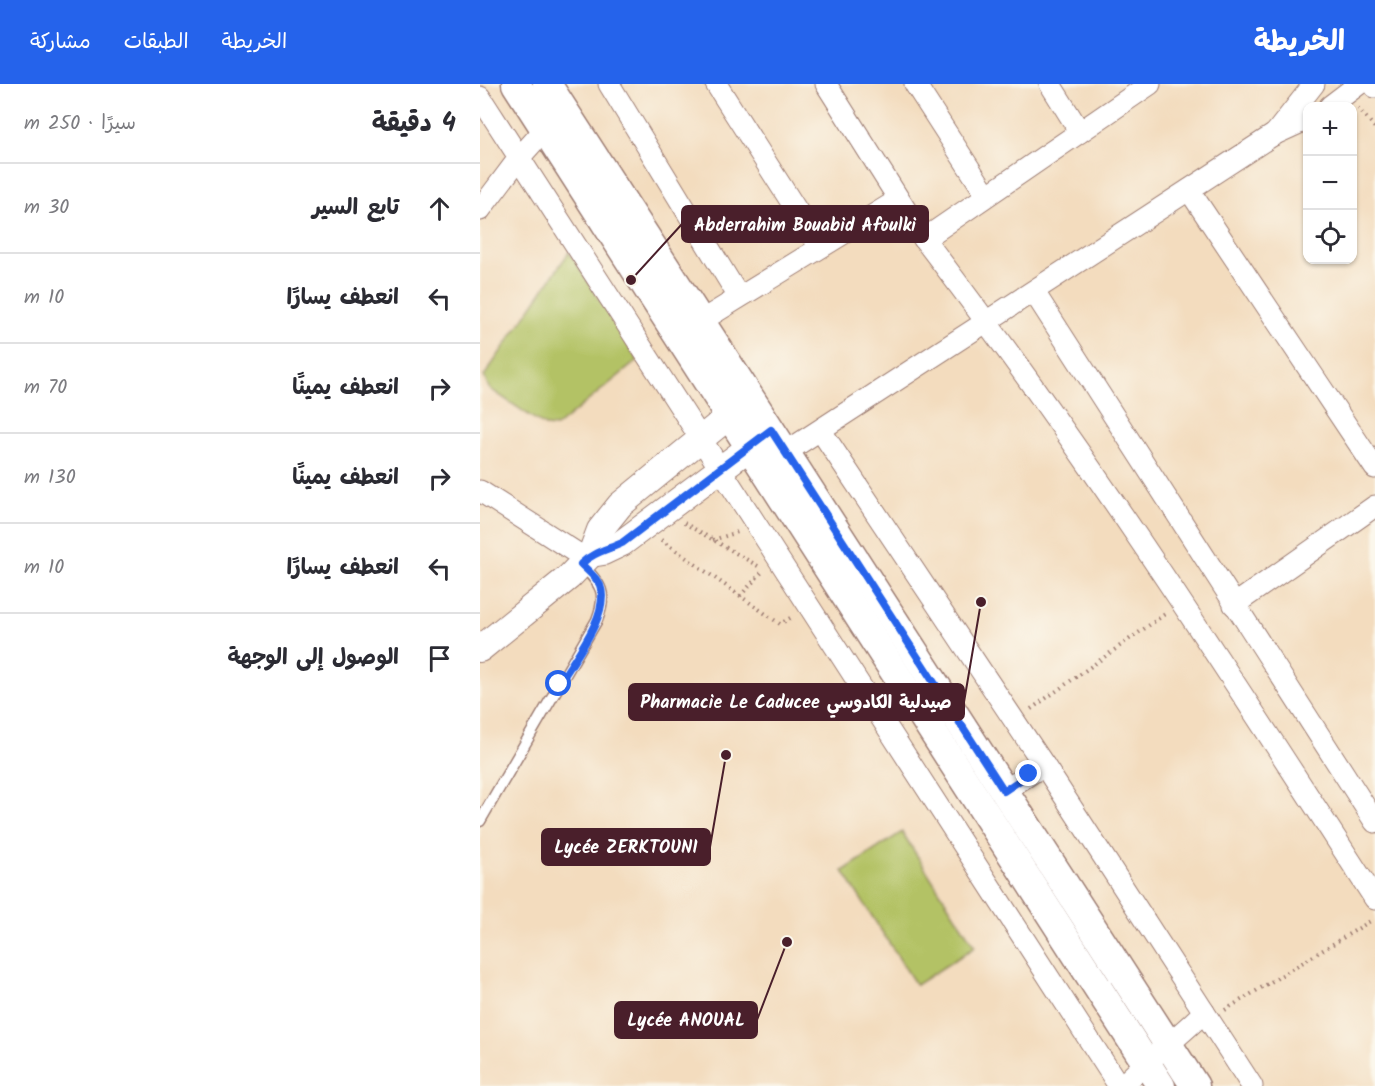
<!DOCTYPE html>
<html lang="ar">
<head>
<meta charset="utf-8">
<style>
  :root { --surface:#fff; --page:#f2f2f3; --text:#2b2b33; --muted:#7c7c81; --line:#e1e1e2; --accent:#2563eb }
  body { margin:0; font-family:Kalam,"Playpen Sans Arabic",sans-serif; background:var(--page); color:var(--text); direction:rtl }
  .controls { position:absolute; right:18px; top:18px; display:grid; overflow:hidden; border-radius:12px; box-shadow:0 2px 4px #0004 }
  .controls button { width:54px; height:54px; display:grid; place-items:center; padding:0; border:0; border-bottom:2px solid var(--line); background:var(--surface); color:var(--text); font:30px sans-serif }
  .stop { position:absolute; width:18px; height:18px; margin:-14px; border:4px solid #2563eb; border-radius:50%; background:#fff }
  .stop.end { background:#2563eb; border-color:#fff; box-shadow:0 2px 6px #0008 }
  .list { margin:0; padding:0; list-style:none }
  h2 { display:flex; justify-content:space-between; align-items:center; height:78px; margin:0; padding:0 24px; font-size:26px }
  h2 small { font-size:20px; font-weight:400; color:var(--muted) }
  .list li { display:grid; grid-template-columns:39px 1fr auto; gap:18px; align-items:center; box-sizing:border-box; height:90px; padding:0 24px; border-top:2px solid var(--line) }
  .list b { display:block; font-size:22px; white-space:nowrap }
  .list em { font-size:20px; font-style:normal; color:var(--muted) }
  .icon { flex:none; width:33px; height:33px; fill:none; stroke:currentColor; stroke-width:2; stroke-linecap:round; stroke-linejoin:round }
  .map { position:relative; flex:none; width:895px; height:1002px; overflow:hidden; direction:ltr }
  header { display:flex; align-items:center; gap:36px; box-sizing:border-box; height:84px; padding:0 30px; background:var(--accent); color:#fff }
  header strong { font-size:28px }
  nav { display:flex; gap:33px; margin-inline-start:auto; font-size:21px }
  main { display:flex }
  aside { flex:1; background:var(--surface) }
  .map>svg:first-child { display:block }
</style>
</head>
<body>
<header>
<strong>الخريطة</strong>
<nav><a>الخريطة</a><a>الطبقات</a><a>مشاركة</a></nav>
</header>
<main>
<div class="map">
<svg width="895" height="1002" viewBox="0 0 895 1002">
  <rect width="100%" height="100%" fill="#fbf7ec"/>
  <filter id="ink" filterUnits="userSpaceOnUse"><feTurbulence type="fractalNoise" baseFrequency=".0167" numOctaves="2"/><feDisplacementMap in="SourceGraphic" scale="12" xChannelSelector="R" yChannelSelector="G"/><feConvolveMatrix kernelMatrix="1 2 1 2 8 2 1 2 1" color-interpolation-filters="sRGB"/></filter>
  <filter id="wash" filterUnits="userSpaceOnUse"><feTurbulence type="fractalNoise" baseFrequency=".008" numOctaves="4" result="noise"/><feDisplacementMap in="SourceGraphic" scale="24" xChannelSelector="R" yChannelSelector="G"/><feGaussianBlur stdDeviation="1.35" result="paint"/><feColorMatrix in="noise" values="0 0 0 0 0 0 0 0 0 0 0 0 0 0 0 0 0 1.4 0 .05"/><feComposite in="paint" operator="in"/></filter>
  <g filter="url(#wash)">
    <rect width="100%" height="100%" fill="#f3dcbe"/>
    <g fill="#b3c265" stroke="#7e7048" stroke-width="1.5">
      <polygon points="89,168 158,276 76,343 65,342 9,304 4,292"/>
      <polygon points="422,748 495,863 436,901 363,787"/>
    </g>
  </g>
  <g filter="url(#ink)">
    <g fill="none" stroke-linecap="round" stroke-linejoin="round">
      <g stroke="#9e7e74" stroke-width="13">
        <path id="service" d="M0,737L117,536C128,508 121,501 101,480"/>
      </g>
      <g stroke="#9e7e74" stroke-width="23">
        <g id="minor">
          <polyline points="129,0 259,213"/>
          <polyline points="236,0 340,163"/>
          <polyline points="346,0 444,155 670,0"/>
          <polyline points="435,0 506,110"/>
          <polyline points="570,0 600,48"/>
          <polyline points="894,1 895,3"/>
          <polyline points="0,13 639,1002"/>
          <polyline points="850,22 879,0"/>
          <polyline points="794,51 834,0"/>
          <polyline points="709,106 895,384"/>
          <polyline points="0,126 39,74 65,45"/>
          <path d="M444,155C606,366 750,591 895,815"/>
          <polyline points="554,208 895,738"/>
          <polyline points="221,237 418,116"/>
          <polyline points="341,347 564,681 772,1002"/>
          <polyline points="306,368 793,51 828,35"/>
          <polyline points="0,407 106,475"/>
          <polyline points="754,521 895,422"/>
          <polyline points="524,707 564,681"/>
          <path d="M642,1002C668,975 698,954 724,928"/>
        </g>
      </g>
      <g stroke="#9e7e74" stroke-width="28">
        <g id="tertiary">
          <polyline points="111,470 123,468 142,459 286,351"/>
          <polyline points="0,565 89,493 111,470 120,446 140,421 265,319"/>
        </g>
      </g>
      <g stroke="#9e7e74" stroke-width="31">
        <g id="secondary">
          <polyline points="36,0 681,1002"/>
          <polyline points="67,0 715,1002"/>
        </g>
      </g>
      <g stroke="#9e7e74" stroke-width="4" stroke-dasharray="1.5 4.5" stroke-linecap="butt">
        <polyline points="878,24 895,44"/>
        <polyline points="204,439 278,482"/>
        <polyline points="181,456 300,540 312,533"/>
        <polyline points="233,456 258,448"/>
        <polyline points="260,512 284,486"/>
        <polyline points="551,625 685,530"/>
        <polyline points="745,926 892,836"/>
      </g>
      <use href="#service" stroke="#fff" stroke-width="10"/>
      <use href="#minor" stroke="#fff" stroke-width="21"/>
      <use href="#tertiary" stroke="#fff" stroke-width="26"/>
      <use href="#secondary" stroke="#fff" stroke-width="28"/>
    </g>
  </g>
  <g fill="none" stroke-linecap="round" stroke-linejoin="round" filter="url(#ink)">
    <path stroke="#2563eb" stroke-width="8" d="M79,600C93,576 131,530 120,501C117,494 107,486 101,480C113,468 127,466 142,459L291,346L524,707L549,690"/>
  </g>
  <path fill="none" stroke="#4a1f2b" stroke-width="2" d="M151 196L202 140M501 518L484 618M246 671L230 763M307 858L277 936"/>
  <g fill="#4a1f2b" stroke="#fbf7ec" stroke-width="2">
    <circle cx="151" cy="196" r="6"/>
    <circle cx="501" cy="518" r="6"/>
    <circle cx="246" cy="671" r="6"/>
    <circle cx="307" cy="858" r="6"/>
  </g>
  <g fill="#4a1f2b" stroke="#4a1f2b" stroke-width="2">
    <rect x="202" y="122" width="246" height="36" rx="6"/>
    <rect x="149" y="600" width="335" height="36" rx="6"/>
    <rect x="62" y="745" width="168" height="36" rx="6"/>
    <rect x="135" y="918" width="142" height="36" rx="6"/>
  </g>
  <g font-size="18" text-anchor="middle" font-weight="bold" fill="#fff">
    <text x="325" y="147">Abderrahim Bouabid Afoulki</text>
    <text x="316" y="624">Pharmacie Le Caducee صيدلية الكادوسي</text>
    <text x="146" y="769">Lycée ZERKTOUNI</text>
    <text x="206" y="942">Lycée ANOUAL</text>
  </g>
</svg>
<div class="controls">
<button>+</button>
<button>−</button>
<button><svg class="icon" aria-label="locate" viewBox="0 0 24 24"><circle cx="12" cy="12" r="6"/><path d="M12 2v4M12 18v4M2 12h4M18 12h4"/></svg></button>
</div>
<div class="stop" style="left:79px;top:600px"></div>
<div class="stop end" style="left:549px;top:690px"></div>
</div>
<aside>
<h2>4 دقيقة<small>سيرًا · 250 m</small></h2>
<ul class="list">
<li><svg class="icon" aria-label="ahead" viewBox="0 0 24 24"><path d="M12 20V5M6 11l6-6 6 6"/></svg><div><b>تابع السير</b></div><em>30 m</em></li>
<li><svg class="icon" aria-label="left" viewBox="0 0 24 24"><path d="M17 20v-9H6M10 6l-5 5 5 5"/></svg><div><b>انعطف يسارًا</b></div><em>10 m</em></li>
<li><svg class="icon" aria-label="right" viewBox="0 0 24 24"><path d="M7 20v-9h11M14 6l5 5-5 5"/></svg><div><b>انعطف يمينًا</b></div><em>70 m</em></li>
<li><svg class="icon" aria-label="right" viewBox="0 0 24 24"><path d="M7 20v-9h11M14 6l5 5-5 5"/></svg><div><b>انعطف يمينًا</b></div><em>130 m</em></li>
<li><svg class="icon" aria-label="left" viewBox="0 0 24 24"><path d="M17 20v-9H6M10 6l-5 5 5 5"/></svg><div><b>انعطف يسارًا</b></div><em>10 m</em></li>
<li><svg class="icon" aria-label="arrive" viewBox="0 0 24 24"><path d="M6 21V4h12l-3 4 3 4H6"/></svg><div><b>الوصول إلى الوجهة</b></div></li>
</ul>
</aside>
</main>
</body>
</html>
